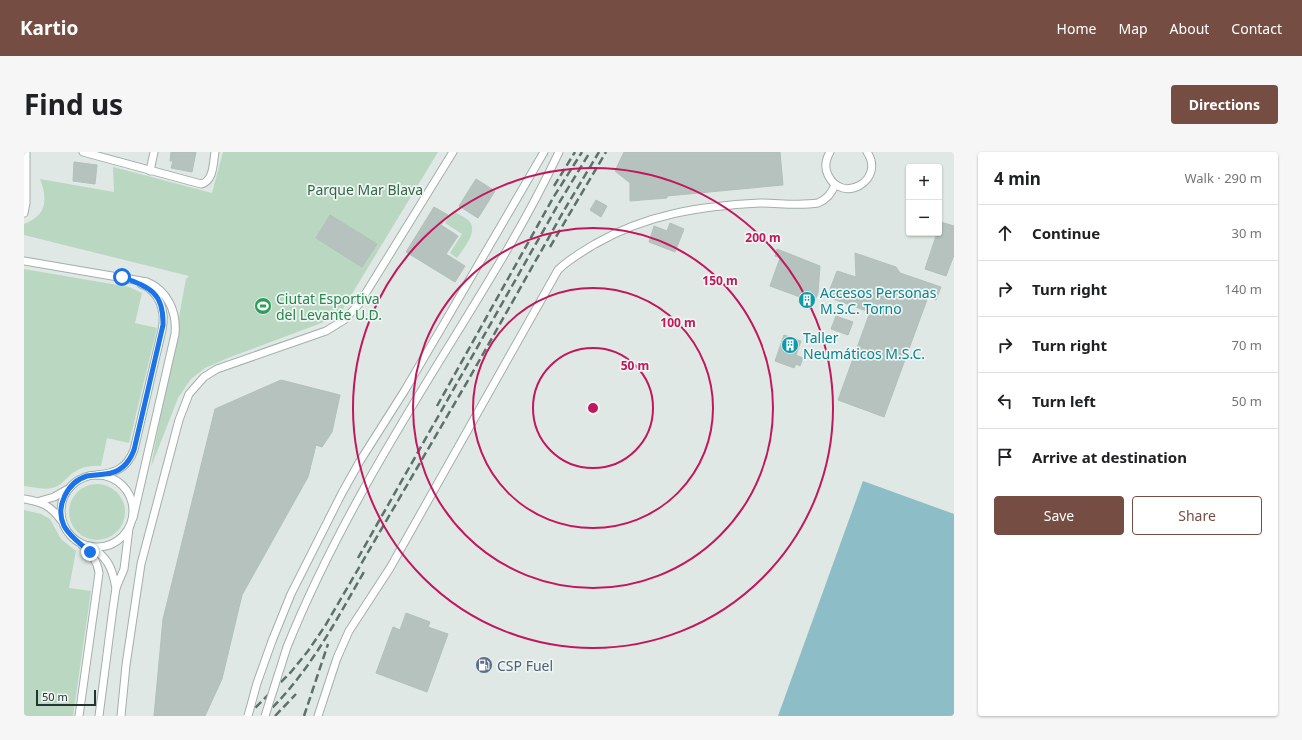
<!DOCTYPE html>
<html lang="en">
<head>
<meta charset="utf-8">
<style>
  :root { --surface:#fff; --page:#f6f6f6; --text:#202124; --muted:#757577; --line:#e0e0e0; --accent:#764d42 }
  body { margin:0; font-family:"Noto Sans",sans-serif; background:var(--page); color:var(--text) }
  .controls { position:absolute; right:12px; top:12px; display:grid; overflow:hidden; border-radius:4px; box-shadow:0 1px 3px #0004 }
  .controls button { width:36px; height:36px; display:grid; place-items:center; padding:0; border:0; border-bottom:1px solid var(--line); background:var(--surface); color:var(--text); font:20px sans-serif }
  .scale { position:absolute; left:12px; bottom:10px; width:60px; box-sizing:border-box; padding-left:4px; border:2px solid #223530; border-top:0; font-size:11px; line-height:14px; white-space:nowrap; color:#223530; -webkit-text-stroke:3px #eef5f2; paint-order:stroke }
  .stop { position:absolute; width:12px; height:12px; margin:-9px; border:3px solid #1a73e8; border-radius:50%; background:#fff }
  .stop.end { background:#1a73e8; border-color:#fff; box-shadow:0 1px 4px #0008 }
  .list { margin:0; padding:0; list-style:none }
  h2 { display:flex; justify-content:space-between; align-items:center; height:52px; margin:0; padding:0 16px; font-size:17px }
  h2 small { font-size:13px; font-weight:400; color:var(--muted) }
  .list li { display:grid; grid-template-columns:26px 1fr auto; gap:12px; align-items:center; box-sizing:border-box; height:56px; padding:0 16px; border-top:1px solid var(--line) }
  .list b { display:block; font-size:15px; white-space:nowrap }
  .list em { font-size:13px; font-style:normal; color:var(--muted) }
  .actions { display:flex; gap:8px; padding:12px 16px }
  .actions a { flex:1; padding:9px 0; border:1px solid var(--accent); border-radius:4px; text-align:center; font-size:14px; color:var(--accent) }
  .actions .main { background:var(--accent); color:#fff }
  .icon { flex:none; width:22px; height:22px; fill:none; stroke:currentColor; stroke-width:2; stroke-linecap:round; stroke-linejoin:round }
  .map { position:relative; flex:none; width:930px; height:564px; overflow:hidden; border-radius:4px }
  header { display:flex; align-items:center; gap:24px; box-sizing:border-box; height:56px; padding:0 20px; background:var(--accent); color:#fff }
  header strong { font-size:19px }
  nav { display:flex; gap:22px; margin-inline-start:auto; font-size:14px }
  .intro { display:flex; align-items:center; justify-content:space-between; box-sizing:border-box; height:96px; padding:0 24px }
  h1 { margin:0; font-size:28px }
  .button { padding:10px 18px; border-radius:4px; background:var(--accent); color:#fff; font-size:14px; font-weight:700 }
  main { display:flex; gap:24px; padding:0 24px }
  aside { flex:1; background:var(--surface); border-radius:4px; box-shadow:0 1px 3px #0004 }
  .map>svg:first-child { display:block }
</style>
</head>
<body>
<header>
<strong>Kartio</strong>
<nav><a>Home</a><a>Map</a><a>About</a><a>Contact</a></nav>
</header>
<div class="intro"><h1>Find us</h1><a class="button">Directions</a></div>
<main>
<div class="map">
<svg width="930" height="564" viewBox="0 0 930 564">
  <rect width="100%" height="100%" fill="#dfe8e4"/>
  <g fill="#bad7c1">
    <path d="M199,0H414L317,160L308,167L204,206L181,216L167,227L154,246L127,315L162,127L165,124L0,83V72C23,64 24,47 16,27L90,40L89,15L188,41Z"/>
    <path d="M429,59C434,62 441,65 445,69C455,80 439,97 433,106L426,101L438,82L421,71Z"/>
    <path d="M0,117L105,135L118,141L111,171L133,176L105,291L83,286L77,314C64,313 53,316 43,326C39,330 34,335 28,336C19,338 9,335 0,334Z"/>
    <circle cx="73" cy="360" r="28"/>
    <polygon points="0,358 17,362 26,367 37,387 52,399 45,436 67,439 49,564 0,564"/>
  </g>
  <polygon fill="#8dbec7" points="839,329 930,362 930,564 754,564"/>
  <g fill="#b5c2bd" stroke="#b2c0ba">
    <polygon points="147,0 172,0 168,20 147,16 149,9 146,9"/>
    <polygon points="600,0 756,0 759,33 643,44 643,46 606,49 606,31 591,19"/>
    <polygon points="50,10 73,13 71,32 49,29"/>
    <polygon points="452,27 471,39 454,66 435,54"/>
    <polygon points="572,48 583,54 577,65 566,58"/>
    <polygon points="410,55 424,63 417,73 434,84 422,102 441,114 431,130 382,100"/>
    <polygon points="306,63 353,92 338,115 292,86"/>
    <polygon points="917,70 930,74 930,103 922,124 901,117 913,81 915,81"/>
    <polygon points="646,71 660,77 651,100 625,90 630,74 643,79"/>
    <polygon points="753,97 796,114 794,141 788,155 774,150 776,145 746,134 756,106 751,104"/>
    <polygon points="831,101 872,115 876,121 917,135 912,148 904,145 860,265 814,248 846,160 803,145 813,119 832,125"/>
    <polygon points="812,164 829,170 824,183 807,177"/>
    <polygon points="760,183 777,189 772,203 779,206 776,214 772,212 770,216 751,209"/>
    <polygon points="257,228 316,243 308,280 298,295 292,293 284,325 218,443 198,527 181,564 130,564 139,467 191,257"/>
    <polygon points="382,461 406,470 404,475 424,482 403,540 352,521 369,475 376,478"/>
  </g>
  <g fill="none" stroke-linecap="round" stroke-linejoin="round">
    <g stroke="#a3afaa" stroke-width="9">
      <g id="minor">
        <path d="M59,0L177,32C190,29 189,11 191,0"/>
        <path d="M806,0C802,7 800,15 804,23C818,53 862,28 843,0"/>
        <polyline points="126,19 130,0"/>
        <polyline points="0,61 2,51 2,0"/>
        <path d="M0,109L123,130C144,139 153,160 151,182L109,366"/>
        <path d="M73,323C92,321 103,316 110,298L138,178C142,160 136,139 117,132"/>
        <circle cx="73" cy="359" r="36"/>
        <path d="M0,347C18,350 26,353 37,368"/>
        <polyline points="16,349 30,345 44,337"/>
        <path d="M66,394C84,406 88,415 92,436"/>
        <polyline points="248,489 267,442 318,341 336,309 381,238 418,175 520,0"/>
        <path d="M263,495C307,386 369,284 431,184C468,124 505,64 535,0"/>
        <path d="M55,564L75,421C73,408 67,401 58,393"/>
        <polyline points="75,564 89,456 92,436 100,417 105,376"/>
        <polyline points="97,564 102,513 117,412 155,268 165,242 180,225 193,217 302,179 320,168 335,152 429,0"/>
        <path d="M294,564L313,506L325,479L366,416L534,118C545,107 558,100 571,92C623,62 677,54 736,51C755,51 775,54 794,51C803,47 807,42 811,33"/>
      </g>
    </g>
    <use href="#minor" stroke="#fff" stroke-width="7"/>
    <g stroke="#5c716b" stroke-width="2.5" stroke-dasharray="8 4" stroke-linecap="butt">
      <polyline points="530,34 551,0"/>
      <polyline points="526,95 582,0"/>
      <polyline points="413,254 529,46 558,0"/>
      <polyline points="334,406 535,51 566,0"/>
      <polyline points="223,564 267,520 284,499 301,474 446,225 542,55 575,0"/>
      <path d="M240,564C286,520 310,472 341,418"/>
      <polyline points="251,564 272,542"/>
      <polyline points="280,564 304,492"/>
    </g>
    <g stroke="#a3afaa" stroke-width="9" stroke-linecap="butt">
      <g id="minor-bridge">
        <polyline points="224,564 233,531 248,489"/>
        <polyline points="241,564 263,495"/>
      </g>
    </g>
    <use href="#minor-bridge" stroke="#fff" stroke-width="7"/>
  </g>
  <g fill="none" stroke-linecap="round" stroke-linejoin="round">
    <path stroke="#1a73e8" stroke-width="5" d="M66,400C57,392 46,385 40,374C31,355 43,330 63,324C69,323 75,323 81,322C96,321 105,311 110,298L139,173C140,140 125,135 98,125"/>
  </g>
  <g fill="none" stroke="#c2185b" stroke-width="2">
    <circle cx="569" cy="256" r="60"/>
    <circle cx="569" cy="256" r="120"/>
    <circle cx="569" cy="256" r="180"/>
    <circle cx="569" cy="256" r="240"/>
  </g>
  <defs>
    <g id="building-disc" transform="scale(0.9)"><circle r="9.5" fill="#0f9aa8" stroke="#eef5f2"/><path d="M-4-6H4V6H1V3H-1V6H-4ZM-2.5-4.3h1.7v1.8h-1.7ZM.8-4.3h1.7v1.8H.8ZM-2.5-1h1.7V.8h-1.7ZM.8-1h1.7V.8H.8Z" fill="#fff"/></g>
    <g id="stadium-disc" transform="scale(0.9)"><circle r="9.5" fill="#2e9e5b" stroke="#eef5f2"/><path d="M0-5a6.5 5 0 1 0 0 10a6.5 5 0 1 0 0-10ZM-3.5-1.8h7v3.6h-7Z" fill="#fff"/></g>
    <g id="fuel-disc" transform="scale(0.9)"><circle r="9.5" fill="#5c6f8a" stroke="#eef5f2"/><path d="M-5.5-6h7V0h2V4h1.3V-2.5L3-4.5l.8-.8L6-3V5H2.5V1h-1V6h-7ZM-4.2-4.7v3.2H.2V-4.7Z" fill="#fff"/></g>
  </defs>
  <g fill-rule="evenodd">
    <use href="#building-disc" x="783" y="148"/>
    <use href="#stadium-disc" x="239" y="154"/>
    <use href="#building-disc" x="766" y="193"/>
    <use href="#fuel-disc" x="460" y="513"/>
  </g>
  <g text-anchor="middle" dominant-baseline="central" stroke-width="3.5" stroke-linejoin="round" paint-order="stroke">
    <g font-size="14" fill="#326746" stroke="#eef5f2">
      <text x="341" y="37">Parque Mar Blava</text>
    </g>
    <g font-size="14" fill="#0d838f" stroke="#eef5f2" text-anchor="start">
      <text x="796" y="140">Accesos Personas<tspan x="796" dy="16">M.S.C. Torno</tspan></text>
      <text x="779" y="185">Taller<tspan x="779" dy="16">Neumáticos M.S.C.</tspan></text>
    </g>
    <g font-size="14" fill="#27864d" stroke="#eef5f2" text-anchor="start">
      <text x="252" y="146">Ciutat Esportiva<tspan x="252" dy="16">del Levante U.D.</tspan></text>
    </g>
    <g font-size="14" fill="#4e5e75" stroke="#eef5f2" text-anchor="start">
      <text x="473" y="513">CSP Fuel</text>
    </g>
  </g>
  <circle cx="569" cy="256" r="6" fill="#c2185b" stroke="#eef5f2" stroke-width="2"/>
  <g font-size="12" text-anchor="middle" font-weight="bold" fill="#c2185b" stroke="#eef5f2" stroke-width="3.5" stroke-linejoin="round" paint-order="stroke">
    <text x="739" y="90">200 m</text>
    <text x="696" y="133">150 m</text>
    <text x="654" y="175">100 m</text>
    <text x="611" y="218">50 m</text>
  </g>
</svg>
<div class="controls">
<button>+</button>
<button>−</button>
</div>
<div class="scale">50 m</div>
<div class="stop" style="left:98px;top:125px"></div>
<div class="stop end" style="left:66px;top:400px"></div>
</div>
<aside>
<h2>4 min<small>Walk · 290 m</small></h2>
<ul class="list">
<li><svg class="icon" aria-label="ahead" viewBox="0 0 24 24"><path d="M12 20V5M6 11l6-6 6 6"/></svg><div><b>Continue</b></div><em>30 m</em></li>
<li><svg class="icon" aria-label="right" viewBox="0 0 24 24"><path d="M7 20v-9h11M14 6l5 5-5 5"/></svg><div><b>Turn right</b></div><em>140 m</em></li>
<li><svg class="icon" aria-label="right" viewBox="0 0 24 24"><path d="M7 20v-9h11M14 6l5 5-5 5"/></svg><div><b>Turn right</b></div><em>70 m</em></li>
<li><svg class="icon" aria-label="left" viewBox="0 0 24 24"><path d="M17 20v-9H6M10 6l-5 5 5 5"/></svg><div><b>Turn left</b></div><em>50 m</em></li>
<li><svg class="icon" aria-label="arrive" viewBox="0 0 24 24"><path d="M6 21V4h12l-3 4 3 4H6"/></svg><div><b>Arrive at destination</b></div></li>
</ul>
<div class="actions"><a class="main">Save</a><a>Share</a></div>
</aside>
</main>
</body>
</html>
